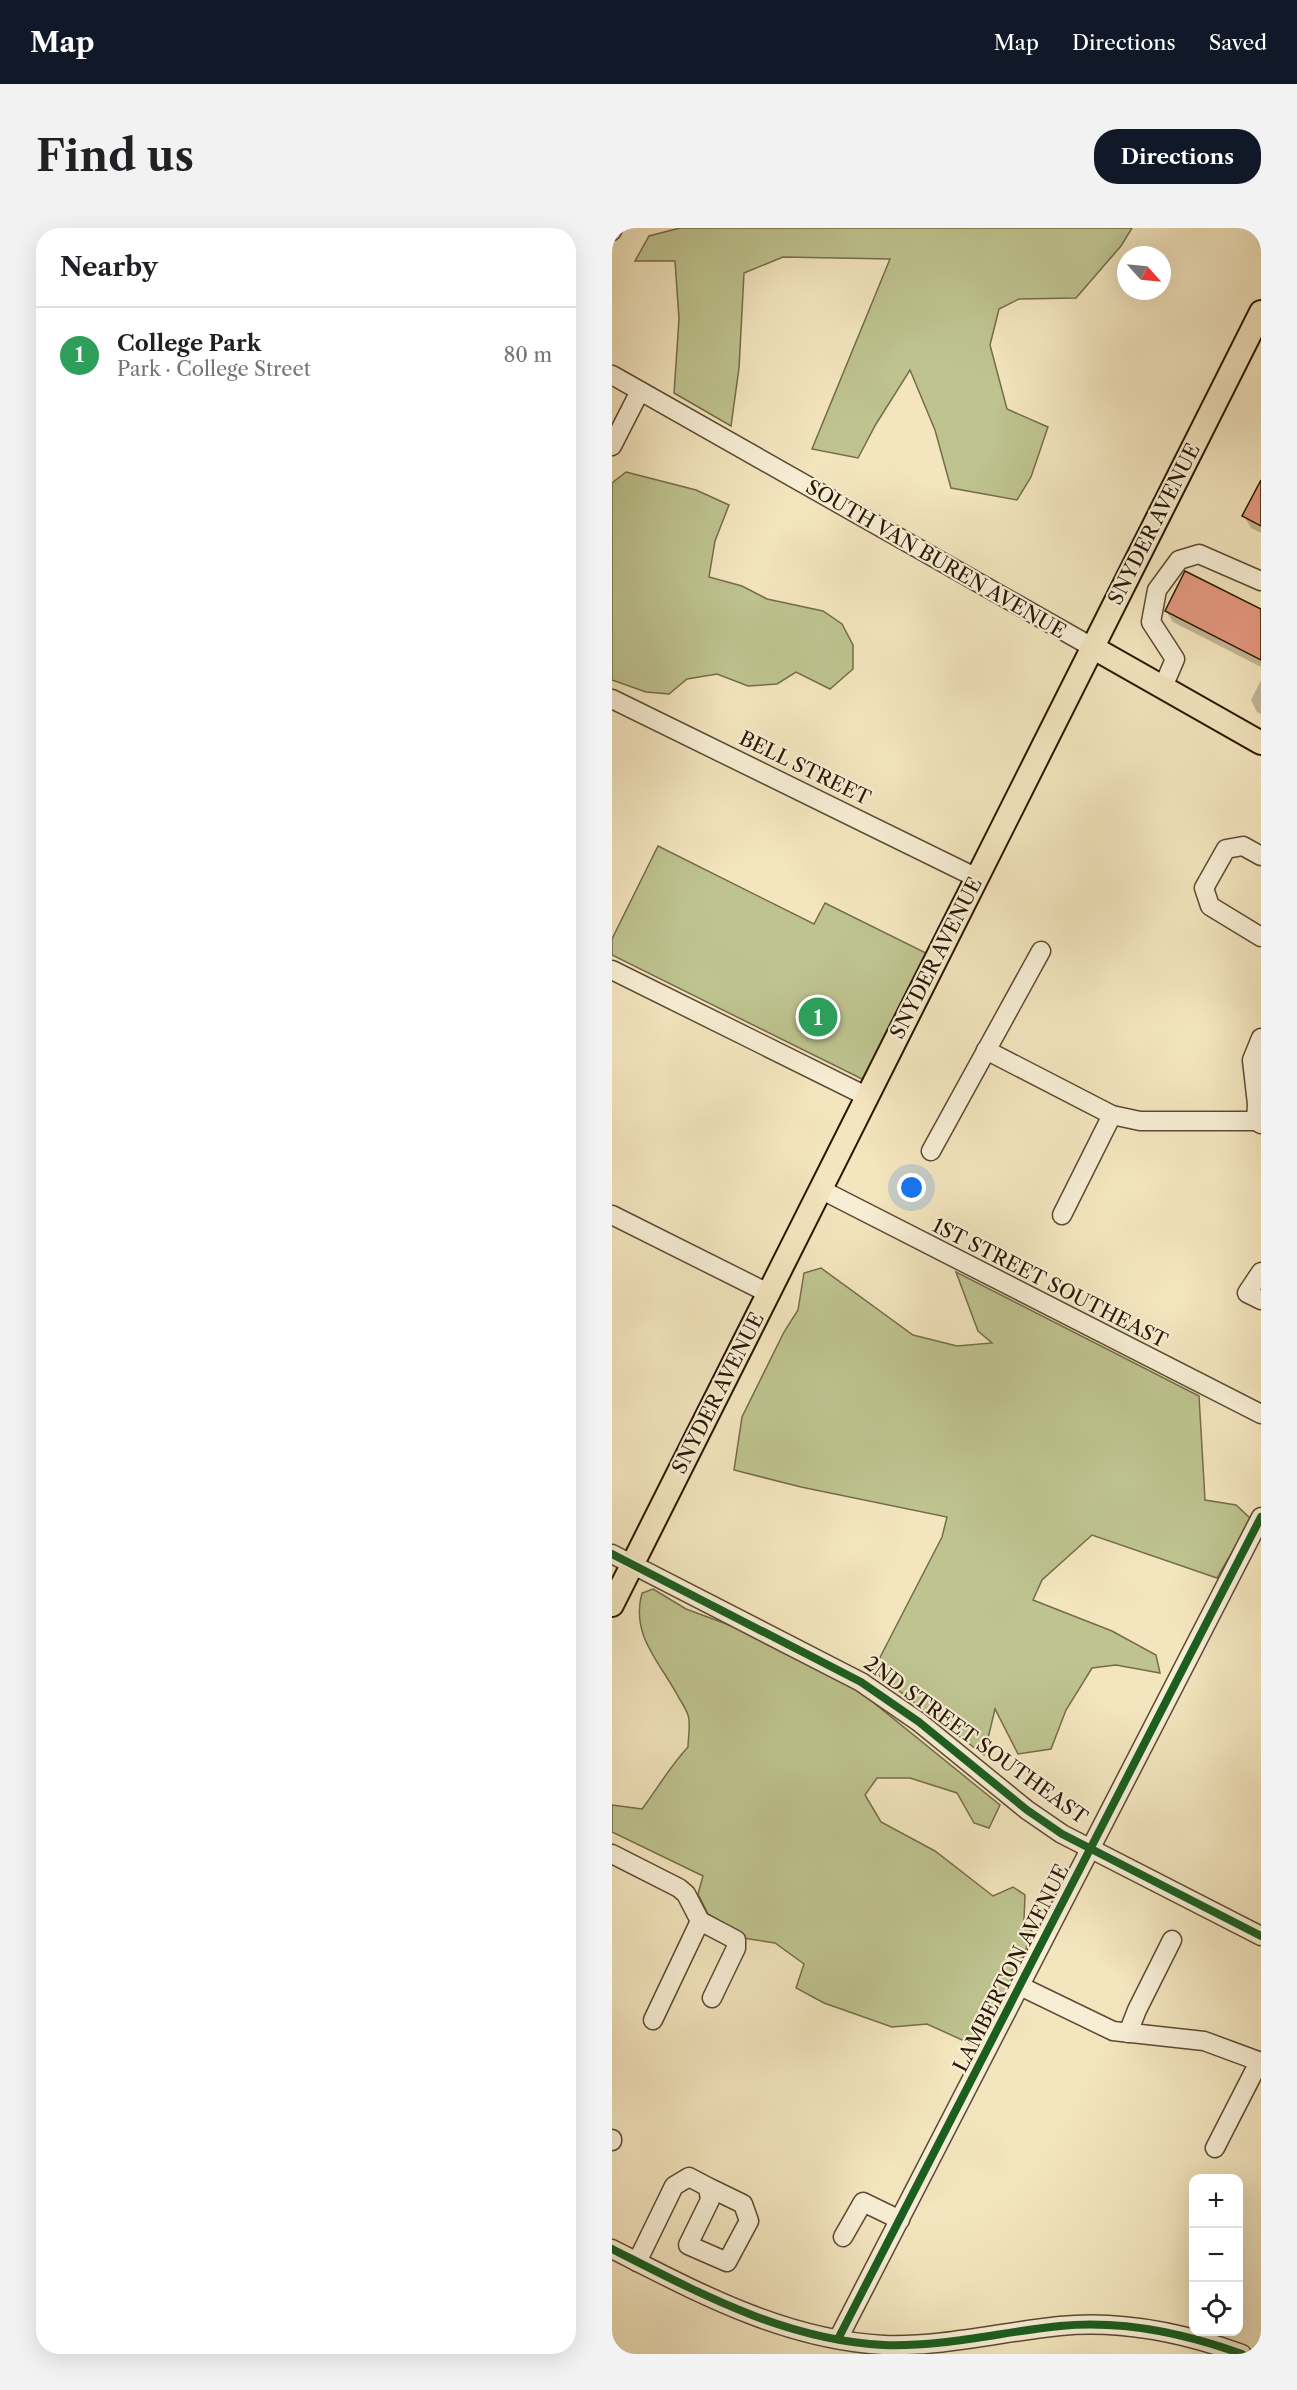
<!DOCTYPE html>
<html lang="en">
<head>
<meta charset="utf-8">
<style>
  :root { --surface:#fff; --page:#f2f2f2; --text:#202124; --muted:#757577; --line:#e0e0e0; --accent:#111827 }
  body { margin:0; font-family:"Libre Caslon Text",serif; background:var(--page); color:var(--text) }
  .controls { position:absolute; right:18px; bottom:18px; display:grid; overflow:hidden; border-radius:12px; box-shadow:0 6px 24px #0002 }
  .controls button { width:54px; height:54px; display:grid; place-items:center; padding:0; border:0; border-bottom:2px solid var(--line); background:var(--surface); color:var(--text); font:30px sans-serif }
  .compass { position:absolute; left:505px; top:18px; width:54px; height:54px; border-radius:50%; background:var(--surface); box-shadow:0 6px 24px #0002; rotate:117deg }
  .you { position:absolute; left:300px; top:960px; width:21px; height:21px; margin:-15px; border:4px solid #fff; border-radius:50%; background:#1a73e8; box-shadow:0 0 0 9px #1a73e833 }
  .badge { display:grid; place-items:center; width:39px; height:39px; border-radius:50%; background:var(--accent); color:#fff; font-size:20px; font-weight:700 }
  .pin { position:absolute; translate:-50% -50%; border:3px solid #fff; box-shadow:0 2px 6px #0006 }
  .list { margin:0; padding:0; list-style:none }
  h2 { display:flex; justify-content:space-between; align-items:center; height:78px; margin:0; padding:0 24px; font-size:26px }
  h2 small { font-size:20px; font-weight:400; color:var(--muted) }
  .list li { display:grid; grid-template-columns:39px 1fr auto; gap:18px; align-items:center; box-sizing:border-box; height:96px; padding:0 24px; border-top:2px solid var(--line) }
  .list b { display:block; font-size:22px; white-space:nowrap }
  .list p { margin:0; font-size:20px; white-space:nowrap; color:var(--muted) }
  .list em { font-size:20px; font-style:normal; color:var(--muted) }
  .icon { flex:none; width:33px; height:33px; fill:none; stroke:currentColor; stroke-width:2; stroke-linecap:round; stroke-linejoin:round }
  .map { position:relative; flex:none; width:649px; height:2126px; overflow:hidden; border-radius:24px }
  header { display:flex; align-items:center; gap:36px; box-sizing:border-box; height:84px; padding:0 30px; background:var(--accent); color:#fff }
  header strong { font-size:28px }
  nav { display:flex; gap:33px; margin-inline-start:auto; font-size:21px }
  .intro { display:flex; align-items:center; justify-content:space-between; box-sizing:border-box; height:144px; padding:0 36px }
  h1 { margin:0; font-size:42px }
  .button { padding:15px 27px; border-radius:24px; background:var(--accent); color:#fff; font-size:21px; font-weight:700 }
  main { display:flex; gap:36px; padding:0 36px }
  aside { flex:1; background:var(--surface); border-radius:24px; box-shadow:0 6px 24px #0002 }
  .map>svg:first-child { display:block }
</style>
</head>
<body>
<header>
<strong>Map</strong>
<nav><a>Map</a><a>Directions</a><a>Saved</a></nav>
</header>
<div class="intro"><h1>Find us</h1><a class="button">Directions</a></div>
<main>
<aside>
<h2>Nearby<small></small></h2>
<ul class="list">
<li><span class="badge" style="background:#2e9e5b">1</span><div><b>College Park</b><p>Park · College Street</p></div><em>80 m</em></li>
</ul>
</aside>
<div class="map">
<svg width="649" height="2126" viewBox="0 0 649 2126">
  <rect width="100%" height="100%" fill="#f3e5be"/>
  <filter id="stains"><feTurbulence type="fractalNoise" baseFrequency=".00333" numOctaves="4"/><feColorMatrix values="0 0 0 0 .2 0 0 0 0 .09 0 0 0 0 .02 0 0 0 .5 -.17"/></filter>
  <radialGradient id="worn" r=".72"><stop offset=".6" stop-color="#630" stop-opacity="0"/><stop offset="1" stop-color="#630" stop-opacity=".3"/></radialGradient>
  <g fill="#bec38f" stroke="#746d49" stroke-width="1.5">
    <polygon points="68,0 520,0 509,18 464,70 407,71 387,81 378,117 395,181 436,199 419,249 405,272 339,260 323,202 298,142 264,196 246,230 200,221 278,31 171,29 132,45 127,140 119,198 62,165 67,91 63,33 23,33 37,8"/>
    <polygon points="14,244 84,262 117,277 103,313 97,349 130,358 155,371 211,383 230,396 241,417 241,441 218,461 184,444 165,456 136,458 105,446 75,451 57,466 34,464 0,452 0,255"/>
    <polygon points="46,618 202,696 213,675 318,727 252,852 0,727 0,711"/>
    <polygon points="209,1040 301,1107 345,1118 380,1115 366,1103 344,1044 587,1168 593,1272 624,1277 639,1291 605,1350 480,1307 430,1352 421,1372 500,1403 544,1427 548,1445 504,1437 480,1440 454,1482 439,1521 406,1526 383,1481 372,1527 261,1443 330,1309 335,1289 189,1259 122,1242 130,1189 172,1104 186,1082 192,1045"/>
    <path d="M41,1361L74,1381L128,1401L241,1458L388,1577L377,1600L362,1595L345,1565L298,1550H265L253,1567L269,1594L323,1623L381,1668L401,1659L413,1667L412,1692L421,1705L370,1821L315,1796L280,1799L212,1775L184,1760L192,1736L163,1715L131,1710L120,1700L96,1686L86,1666L91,1648L0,1604V1577L30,1581C46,1560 58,1538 76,1519C76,1510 79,1496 76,1487C74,1481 70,1475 67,1470C49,1435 18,1408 30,1365Z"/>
  </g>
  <g fill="#0003">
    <polygon points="649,255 649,305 639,300 632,288"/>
    <polygon points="554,383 649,383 649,439 561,394"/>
    <polygon points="649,452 649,486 645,484 639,472"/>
  </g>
  <g fill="#e69980" stroke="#2a1703" stroke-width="1.5">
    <polygon points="649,252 649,298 630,288"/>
    <polygon points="573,343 649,381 649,432 553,383"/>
  </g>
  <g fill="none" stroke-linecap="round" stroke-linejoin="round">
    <g stroke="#5c4a32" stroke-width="21">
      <g id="minor">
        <polyline points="0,3 1,0"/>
        <polyline points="0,147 480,419"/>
        <polyline points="0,218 28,163"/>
        <polyline points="551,459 563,431 539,394 545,362 567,332 587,326 649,353"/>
        <polyline points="0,471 365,650"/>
        <polyline points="649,628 631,618 614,621 592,660 598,678 649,709"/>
        <polyline points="0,742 254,868"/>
        <polyline points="374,822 500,887 528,893 644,893 649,896"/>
        <polyline points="644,893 645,876 640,832 649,810"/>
        <polyline points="319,923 429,723"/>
        <polyline points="208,961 649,1186"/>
        <polyline points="0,987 156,1065"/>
        <polyline points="450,987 500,887"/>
        <polyline points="649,1044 635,1065 649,1072"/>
        <polyline points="0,1326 249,1454 307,1494 415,1582 450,1606 649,1708"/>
        <polyline points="0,1626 67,1660 74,1666 88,1693 124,1712 124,1720 100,1770"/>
        <polyline points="408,1758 501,1803 592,1813 649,1834"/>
        <polyline points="41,1792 88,1693"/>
        <polyline points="516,1805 525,1782 560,1712"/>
        <polyline points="0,1911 0,1913"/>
        <polyline points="603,1920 647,1834"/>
        <polyline points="231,2009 251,1974 288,1992"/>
        <path d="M0,2021C87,2065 173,2112 272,2117C331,2119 389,2104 448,2098C509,2092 572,2105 630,2126"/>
        <polyline points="25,2034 62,1958 77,1949 96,1959 98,1972 76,2017 115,2034 137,1993 131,1976 96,1959"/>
        <polyline points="226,2111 649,1289"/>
      </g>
    </g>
    <g stroke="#2a1703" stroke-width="26">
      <g id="major">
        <polyline points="480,419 649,515"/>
        <polyline points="0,1377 649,84"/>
      </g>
    </g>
    <use href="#minor" stroke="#f7eed5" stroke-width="18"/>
    <use href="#major" stroke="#f3e5be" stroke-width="22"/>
    <g stroke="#f7eed5" stroke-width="11">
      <g id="cycleway">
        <polyline points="0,1326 249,1454 307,1494 415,1582 450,1606 649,1708"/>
        <path d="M0,2021C87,2065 173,2112 272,2117C331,2119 389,2104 448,2098C509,2092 572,2105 630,2126"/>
        <polyline points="226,2111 649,1289"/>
      </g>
    </g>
    <use href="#cycleway" stroke="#1b5e20" stroke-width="8"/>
  </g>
  <g text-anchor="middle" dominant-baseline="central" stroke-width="4.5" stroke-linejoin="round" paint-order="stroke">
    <g font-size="20" fill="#2a1703" stroke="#f7eed5">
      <text transform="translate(542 296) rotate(-63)">SNYDER AVENUE</text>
      <text transform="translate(324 331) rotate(30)">SOUTH VAN BUREN AVENUE</text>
      <text transform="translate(193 540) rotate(26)">BELL STREET</text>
      <text transform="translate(324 730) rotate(-63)">SNYDER AVENUE</text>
      <text transform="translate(438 1055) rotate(27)">1ST STREET SOUTHEAST</text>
      <text transform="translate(106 1165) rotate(-63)">SNYDER AVENUE</text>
      <text transform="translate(364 1512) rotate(36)">2ND STREET SOUTHEAST</text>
      <text transform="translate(399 1740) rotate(-63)">LAMBERTON AVENUE</text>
    </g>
  </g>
  <rect width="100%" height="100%" filter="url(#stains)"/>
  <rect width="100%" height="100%" fill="url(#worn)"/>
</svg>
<div class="controls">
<button>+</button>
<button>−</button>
<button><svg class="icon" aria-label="locate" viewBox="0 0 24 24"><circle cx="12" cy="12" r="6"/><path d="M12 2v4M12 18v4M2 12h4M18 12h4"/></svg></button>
</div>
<svg class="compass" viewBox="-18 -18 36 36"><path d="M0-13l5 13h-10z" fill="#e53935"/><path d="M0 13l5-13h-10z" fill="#757577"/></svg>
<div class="you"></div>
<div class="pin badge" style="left:206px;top:789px;background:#2e9e5b">1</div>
</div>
</main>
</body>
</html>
